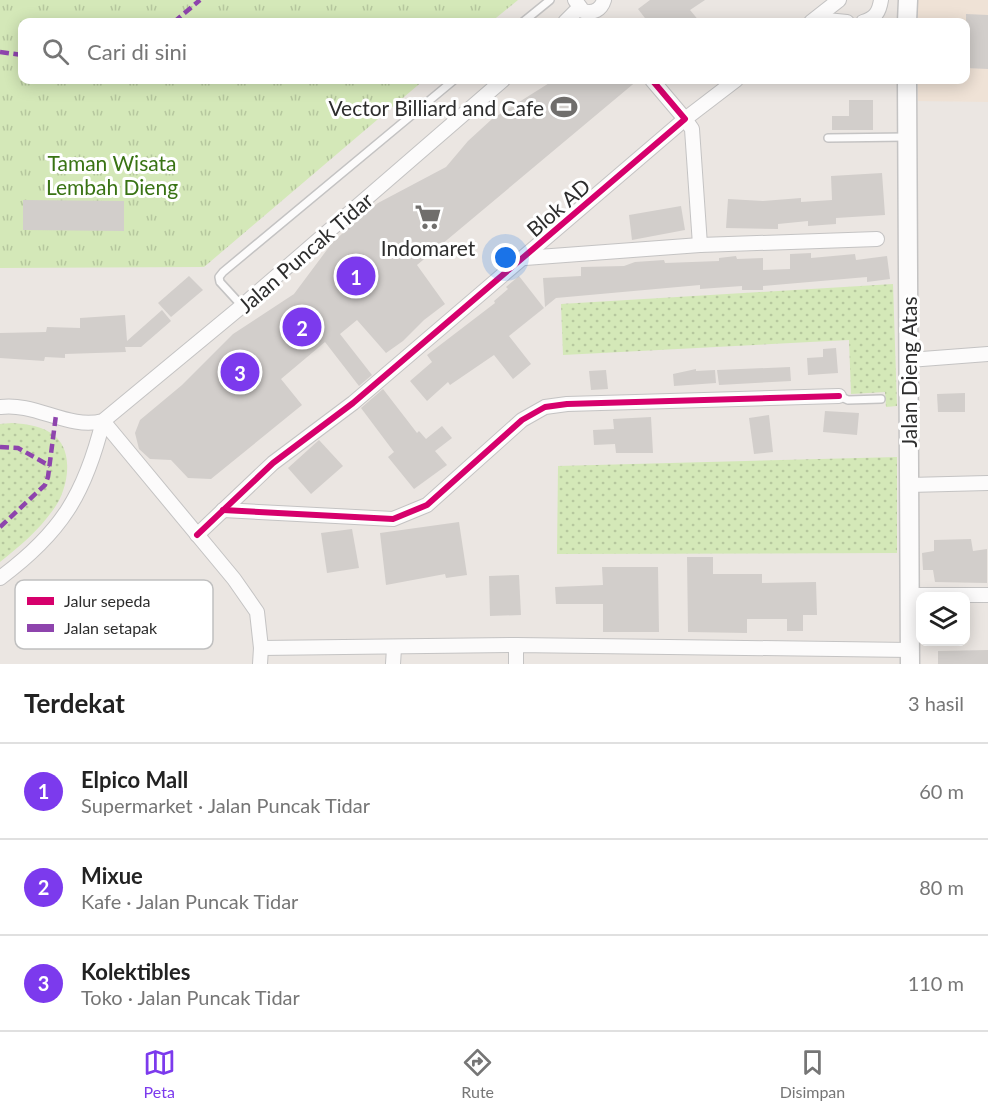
<!DOCTYPE html>
<html lang="id">
<head>
<meta charset="utf-8">
<style>
  :root { --surface:#fff; --page:#f6f6f6; --text:#222; --muted:#767676; --line:#e0e0e0; --accent:#7c3aed }
  body { margin:0; font-family:Lato,sans-serif; background:var(--page); color:var(--text) }
  .controls { position:absolute; right:18px; bottom:18px; display:grid; overflow:hidden; border-radius:12px; box-shadow:0 3px 15px #0003 }
  .controls button { width:54px; height:54px; display:grid; place-items:center; padding:0; border:0; border-bottom:2px solid var(--line); background:var(--surface); color:var(--text); font:30px sans-serif }
  .you { position:absolute; left:506px; top:258px; width:21px; height:21px; margin:-15px; border:4px solid #fff; border-radius:50%; background:#1a73e8; box-shadow:0 0 0 9px #1a73e833 }
  .badge { display:grid; place-items:center; width:39px; height:39px; border-radius:50%; background:var(--accent); color:#fff; font-size:20px; font-weight:700 }
  .pin { position:absolute; translate:-50% -50%; border:3px solid #fff; box-shadow:0 2px 6px #0006 }
  .list { margin:0; padding:0; list-style:none }
  h2 { display:flex; justify-content:space-between; align-items:center; height:78px; margin:0; padding:0 24px; font-size:26px }
  h2 small { font-size:20px; font-weight:400; color:var(--muted) }
  .list li { display:grid; grid-template-columns:39px 1fr auto; gap:18px; align-items:center; box-sizing:border-box; height:96px; padding:0 24px; border-top:2px solid var(--line) }
  .list b { display:block; font-size:22px; white-space:nowrap }
  .list p { margin:0; font-size:20px; white-space:nowrap; color:var(--muted) }
  .list em { font-size:20px; font-style:normal; color:var(--muted) }
  .icon { flex:none; width:33px; height:33px; fill:none; stroke:currentColor; stroke-width:2; stroke-linecap:round; stroke-linejoin:round }
  .map { position:relative; flex:none; width:988px; height:664px; overflow:hidden }
  .search { position:absolute; background:var(--surface); box-shadow:0 3px 15px #0003; left:18px; right:18px; top:18px; height:66px; display:flex; align-items:center; gap:15px; box-sizing:border-box; padding:0 21px; border-radius:12px; color:var(--muted); font-size:22px }
  .sheet { height:366px; background:var(--surface) }
  nav { display:flex; justify-content:space-around; align-items:center; box-sizing:border-box; height:84px; border-top:2px solid var(--line); background:var(--surface); font-size:16px; color:var(--muted) }
  nav a { display:grid; justify-items:center; gap:3px }
  nav .on { color:var(--accent) }
  .map>svg:first-child { display:block }
</style>
</head>
<body>
<div class="map">
<svg width="988" height="664" viewBox="0 0 988 664">
  <defs>
    <pattern id="grass-dots" width="8" height="8" patternUnits="userSpaceOnUse" patternTransform="scale(1.5)"><rect width="8" height="8" fill="#d4e8b8"/><path d="M2 2h.1M6 6h.1" fill="none" stroke="#b6c79e" stroke-width="1.8" stroke-linecap="round"/></pattern>
    <pattern id="park-tufts" width="24" height="20" patternUnits="userSpaceOnUse" patternTransform="scale(1.5)"><rect width="24" height="20" fill="#d4e8b8"/><path d="M3 7l-1-3M5 7V3M7 7l1-3M15 17l-1-3M17 17v-4M19 17l1-3" fill="none" stroke="#b6c79e"/></pattern>
  </defs>
  <rect width="100%" height="100%" fill="#ebe6e2"/>
  <polygon fill="#efe2d6" points="918,0 988,0 988,102 918,101 918,80 966,80 966,22 918,22"/>
  <g fill="url(#grass-dots)">
    <polygon points="893,284 897,406 886,407 885,392 851,394 849,340 563,355 561,304"/>
    <path d="M12,423C27,424 44,426 56,437C75,455 67,492 53,510C39,530 19,547 0,562V424Z"/>
    <polygon points="897,457 897,553 557,554 558,466"/>
  </g>
  <polygon fill="url(#park-tufts)" points="0,0 518,0 491,22 22,22 22,80 424,80 204,267 0,268"/>
  <g fill="#d2cecb">
    <polygon points="650,0 705,0 690,10 700,22 648,22 638,9"/>
    <polygon points="966,14 988,15 988,69 966,68"/>
    <polygon points="554,80 638,80 417,265 445,304 424,320 403,341 386,353 357,320 340,334 372,375 359,386 325,342 281,379 302,405 211,479 188,478 171,460 150,459 139,449 135,433 140,420 182,385 233,334 294,294 332,243 355,222 378,203 446,167 468,141 492,119"/>
    <polygon points="849,100 873,100 873,130 832,130 832,116 849,116"/>
    <polygon points="882,173 885,215 836,218 836,224 808,226 808,221 778,224 778,229 726,228 728,199 763,201 801,198 801,202 832,200 831,176"/>
    <polygon points="23,200 124,201 124,231 23,230"/>
    <polygon points="681,206 685,230 632,240 629,215"/>
    <polygon points="811,253 811,258 855,254 856,260 887,256 890,279 867,282 867,277 763,286 763,290 742,290 742,286 700,289 700,285 556,298 545,307 543,278 581,276 581,267 624,266 635,262 664,260 665,263 719,261 719,258 736,256 737,259 763,258 763,270 790,269 790,254"/>
    <polygon points="189,276 203,290 171,317 158,303"/>
    <polygon points="519,276 544,308 509,336 531,364 513,379 494,355 450,385 448,382 427,401 410,381 432,362 427,355 495,303 494,301 508,289 506,287"/>
    <polygon points="162,310 171,321 141,347 125,347 126,352 65,354 65,358 45,357 44,361 0,358 0,333 46,332 47,327 80,328 80,318 125,315 127,341"/>
    <polygon points="836,348 838,373 808,375 807,358 823,357 823,349"/>
    <polygon points="790,367 791,381 719,385 717,370"/>
    <polygon points="696,369 696,371 715,370 716,383 674,386 673,374"/>
    <polygon points="606,370 608,389 591,390 589,371"/>
    <polygon points="383,389 417,433 419,431 426,439 442,426 452,438 435,451 447,465 414,489 388,457 394,452 361,408"/>
    <polygon points="965,393 965,412 938,412 937,394"/>
    <polygon points="825,411 859,413 857,435 823,432"/>
    <polygon points="769,415 773,452 754,454 749,418"/>
    <polygon points="651,417 653,453 616,453 615,444 594,445 593,430 614,429 613,419"/>
    <polygon points="319,440 343,466 311,494 288,468"/>
    <polygon points="459,522 467,575 446,578 445,574 386,585 380,533"/>
    <polygon points="352,529 359,568 327,573 321,533"/>
    <polygon points="971,539 973,551 987,549 987,583 935,582 933,570 923,570 922,553 934,551 934,540"/>
    <polygon points="687,557 713,557 713,574 762,574 762,583 816,582 817,615 803,615 803,631 787,631 787,619 747,619 747,633 688,632"/>
    <polygon points="602,567 658,567 659,632 603,632 603,604 556,604 555,587 603,585"/>
    <polygon points="519,575 521,615 490,616 489,576"/>
    <polygon points="988,650 988,664 938,664 938,651"/>
  </g>
  <g fill="none" stroke-linecap="round" stroke-linejoin="round">
    <g stroke="#c4c3c3" stroke-width="10">
      <g id="service">
        <polyline points="523,22 550,0"/>
        <polyline points="828,138 907,137"/>
        <polyline points="242,306 220,282 219,277 223,272 454,80"/>
        <polyline points="839,396 848,400 881,399"/>
      </g>
    </g>
    <g stroke="#c4c3c3" stroke-width="16">
      <g id="minor">
        <path d="M575,0L583,11C593,14 601,10 604,0"/>
        <polyline points="816,19 847,22"/>
        <polyline points="565,22 579,8"/>
        <polyline points="811,22 839,0"/>
        <path d="M863,22C875,18 879,13 881,0"/>
        <polyline points="700,245 692,129 685,119 736,80"/>
        <polyline points="525,258 700,245 877,239"/>
        <polyline points="909,360 988,354"/>
        <path d="M0,407C36,402 68,430 103,421L242,306L503,80"/>
        <polyline points="103,421 234,579 257,612 261,648 516,645"/>
        <polyline points="909,485 988,483"/>
        <polyline points="223,510 393,519 427,505 522,420 545,407 567,404 839,396"/>
        <polyline points="197,535 273,463 353,403 685,119 652,80"/>
        <path d="M0,578C61,533 85,494 103,421"/>
        <polyline points="910,595 988,595"/>
        <polyline points="260,664 261,648"/>
        <polyline points="393,664 394,648"/>
        <polyline points="516,664 516,645 910,650"/>
      </g>
    </g>
    <g stroke="#c4c3c3" stroke-width="21">
      <g id="tertiary">
        <polyline points="907,22 908,0"/>
        <polyline points="907,80 910,664"/>
      </g>
    </g>
    <use href="#service" stroke="#fcfbfb" stroke-width="7"/>
    <use href="#minor" stroke="#fcfbfb" stroke-width="14"/>
    <use href="#tertiary" stroke="#fcfbfb" stroke-width="18"/>
    <g stroke="#8e44ad" stroke-width="4.5" stroke-dasharray="9 4.5" stroke-linecap="butt">
      <polyline points="174,22 200,0"/>
      <polyline points="0,52 22,55"/>
      <polyline points="0,447 18,448 50,466"/>
      <polyline points="0,527 45,485 48,477 56,415"/>
    </g>
    <g stroke="#fff" stroke-width="10">
      <g id="cycleway">
        <polyline points="223,510 393,519 427,505 522,420 545,407 567,404 839,396"/>
        <polyline points="197,535 273,463 353,403 685,119 652,80"/>
      </g>
    </g>
    <use href="#cycleway" stroke="#d6006c" stroke-width="6"/>
  </g>
  <defs>
    <g id="stadium-bare" transform="scale(2.07)"><path d="M0-5a6.5 5 0 1 0 0 10a6.5 5 0 1 0 0-10ZM-3.5-1.8h7v3.6h-7Z" fill="#706e6c" stroke="#fff" stroke-width="2.5" paint-order="stroke"/></g>
    <g id="supermarket-bare" transform="scale(2.07)"><path d="M-6-5.5h2.5l.6 2H6L4.5 2H-2.5L-4.4-4H-6ZM-1.5 3.2a1.3 1.3 0 1 0 .1 0ZM3 3.2a1.3 1.3 0 1 0 .1 0Z" fill="#706e6c" stroke="#fff" stroke-width="2.5" paint-order="stroke"/></g>
  </defs>
  <g fill-rule="evenodd">
    <use href="#stadium-bare" x="564" y="107"/>
    <use href="#supermarket-bare" x="428" y="217"/>
  </g>
  <g text-anchor="middle" dominant-baseline="central" stroke-width="6" stroke-linejoin="round" paint-order="stroke">
    <g font-size="21" fill="#2d2d2d" stroke="#fff" text-anchor="end">
      <text x="544" y="107">Vector Billiard and Cafe</text>
      <text x="428" y="247" text-anchor="middle">Indomaret</text>
    </g>
    <g font-size="21" fill="#397314" stroke="#fff">
      <text x="112" y="162">Taman Wisata<tspan x="112" dy="24">Lembah Dieng</tspan></text>
    </g>
    <g font-size="21" fill="#2d2d2d" stroke="#fff">
      <text transform="translate(558 207) rotate(-41)">Blok AD</text>
      <text transform="translate(305 252) rotate(-41)">Jalan Puncak Tidar</text>
      <text transform="translate(908 372) rotate(-90)">Jalan Dieng Atas</text>
    </g>
  </g>
  <rect x="15" y="580" width="198" height="69" rx="9" fill="#fff" stroke="#c0c0c0" stroke-width="1.5"/>
  <rect x="27" y="597" width="27" height="8" fill="#d6006c"/>
  <rect x="27" y="624" width="27" height="8" fill="#8e44ad"/>
  <g font-size="16" fill="#2d2d2d">
    <text x="64" y="607">Jalur sepeda</text>
    <text x="64" y="634">Jalan setapak</text>
  </g>
</svg>
<div class="controls">
<button><svg class="icon" aria-label="layers" viewBox="0 0 24 24"><path d="M12 4l9 5-9 5-9-5zM3 14l9 5 9-5"/></svg></button>
</div>
<div class="you"></div>
<div class="pin badge" style="left:356px;top:276px">1</div>
<div class="pin badge" style="left:302px;top:327px">2</div>
<div class="pin badge" style="left:240px;top:372px">3</div>
<div class="search"><svg class="icon" aria-label="search" viewBox="0 0 24 24"><circle cx="10" cy="10" r="6"/><path d="M15 15l6 6"/></svg>Cari di sini</div>
</div>
<section class="sheet">
<h2>Terdekat<small>3 hasil</small></h2>
<ul class="list">
<li><span class="badge">1</span><div><b>Elpico Mall</b><p>Supermarket · Jalan Puncak Tidar</p></div><em>60 m</em></li>
<li><span class="badge">2</span><div><b>Mixue</b><p>Kafe · Jalan Puncak Tidar</p></div><em>80 m</em></li>
<li><span class="badge">3</span><div><b>Kolektibles</b><p>Toko · Jalan Puncak Tidar</p></div><em>110 m</em></li>
</ul>
</section>
<nav>
<a class="on"><svg class="icon" aria-label="map" viewBox="0 0 24 24"><path d="M3 6l6-2 6 2 6-2v14l-6 2-6-2-6 2zM9 4v14M15 6v14"/></svg>Peta</a>
<a><svg class="icon" aria-label="directions" viewBox="0 0 24 24"><path d="M12 3l9 9-9 9-9-9zM9 14v-3h6M13 9l2 2-2 2"/></svg>Rute</a>
<a><svg class="icon" aria-label="saved" viewBox="0 0 24 24"><path d="M7 4h10v16l-5-4-5 4z"/></svg>Disimpan</a>
</nav>
</body>
</html>
